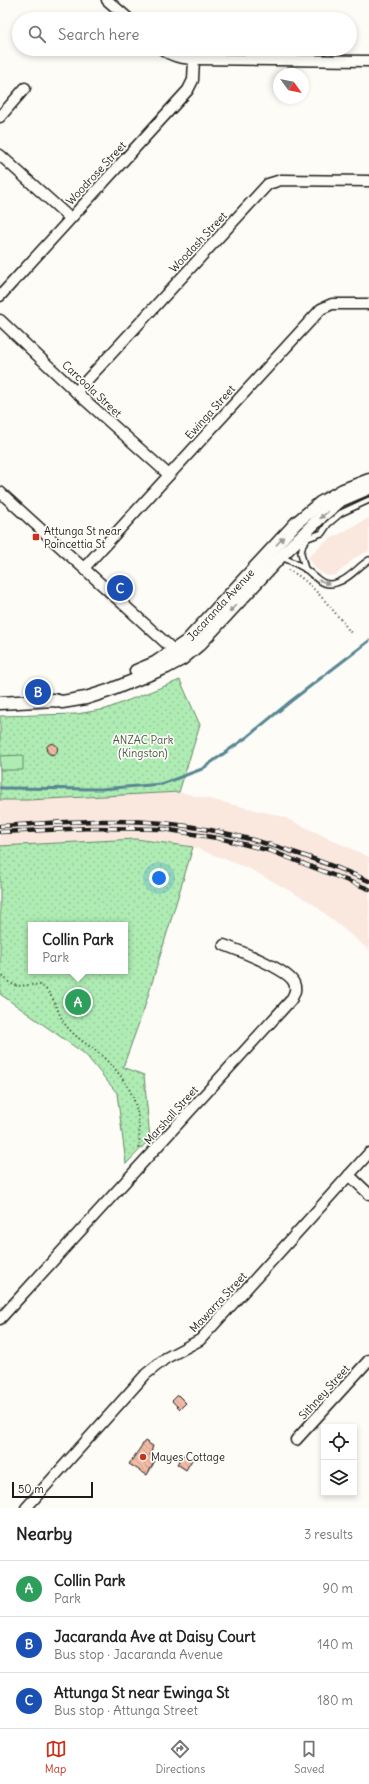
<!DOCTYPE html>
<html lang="en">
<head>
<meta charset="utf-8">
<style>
  :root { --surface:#fff; --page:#f2f2f2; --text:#222; --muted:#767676; --line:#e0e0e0; --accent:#c8321e }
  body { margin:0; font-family:Delius,sans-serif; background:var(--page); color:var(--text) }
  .controls { position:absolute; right:12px; bottom:12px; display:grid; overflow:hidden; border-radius:0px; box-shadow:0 2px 6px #0003 }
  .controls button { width:36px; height:36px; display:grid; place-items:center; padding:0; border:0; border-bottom:1px solid var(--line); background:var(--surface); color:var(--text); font:20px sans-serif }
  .compass { position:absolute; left:273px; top:68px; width:36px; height:36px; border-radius:50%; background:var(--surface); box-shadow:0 2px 6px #0003; rotate:123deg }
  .scale { position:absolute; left:12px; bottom:10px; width:81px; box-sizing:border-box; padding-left:4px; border:2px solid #1c1c1c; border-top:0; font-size:11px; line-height:14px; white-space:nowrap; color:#1c1c1c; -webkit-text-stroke:3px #fdfcf7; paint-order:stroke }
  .you { position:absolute; left:159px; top:878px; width:14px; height:14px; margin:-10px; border:3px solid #fff; border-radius:50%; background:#1a73e8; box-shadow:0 0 0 6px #1a73e833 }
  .badge { display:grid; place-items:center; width:26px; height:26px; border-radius:50%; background:var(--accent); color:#fff; font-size:13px; font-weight:700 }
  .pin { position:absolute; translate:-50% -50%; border:2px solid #fff; box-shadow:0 1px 4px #0006 }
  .popup { position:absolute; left:28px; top:922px; width:100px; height:52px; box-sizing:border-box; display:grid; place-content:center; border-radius:0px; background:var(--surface); filter:drop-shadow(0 1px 3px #0005); font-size:13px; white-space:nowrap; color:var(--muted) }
  .popup b { font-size:15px; color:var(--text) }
  .popup::after { content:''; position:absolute; left:50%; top:100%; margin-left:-8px; border:8px solid transparent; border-top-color:var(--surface) }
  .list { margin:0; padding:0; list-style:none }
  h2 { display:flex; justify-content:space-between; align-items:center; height:52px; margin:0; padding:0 16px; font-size:17px }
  h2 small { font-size:13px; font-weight:400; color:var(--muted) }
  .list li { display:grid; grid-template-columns:26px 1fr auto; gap:12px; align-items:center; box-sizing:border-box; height:56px; padding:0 16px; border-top:1px solid var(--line) }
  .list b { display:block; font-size:15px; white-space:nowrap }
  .list p { margin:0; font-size:13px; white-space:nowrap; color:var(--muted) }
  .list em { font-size:13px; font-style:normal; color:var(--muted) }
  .icon { flex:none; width:22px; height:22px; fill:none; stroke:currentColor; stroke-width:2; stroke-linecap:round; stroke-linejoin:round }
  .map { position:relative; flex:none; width:369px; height:1508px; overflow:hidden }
  .search { position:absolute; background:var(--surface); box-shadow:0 2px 6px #0003; left:12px; right:12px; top:12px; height:44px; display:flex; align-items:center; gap:10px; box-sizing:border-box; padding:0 14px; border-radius:22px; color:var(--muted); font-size:15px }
  .sheet { height:220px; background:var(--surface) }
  nav { display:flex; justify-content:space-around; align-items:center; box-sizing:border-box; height:56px; border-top:1px solid var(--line); background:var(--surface); font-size:11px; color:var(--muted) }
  nav a { display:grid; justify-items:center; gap:2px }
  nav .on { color:var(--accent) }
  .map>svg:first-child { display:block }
</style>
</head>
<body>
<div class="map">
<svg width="369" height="1508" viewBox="0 0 369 1508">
  <defs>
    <pattern id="grass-dots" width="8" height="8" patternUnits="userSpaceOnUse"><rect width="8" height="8" fill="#aeecb3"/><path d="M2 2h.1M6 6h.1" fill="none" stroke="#95ca99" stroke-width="1.8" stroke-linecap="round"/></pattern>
    <pattern id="building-back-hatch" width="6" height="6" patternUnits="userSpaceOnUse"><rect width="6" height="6" fill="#f2bba6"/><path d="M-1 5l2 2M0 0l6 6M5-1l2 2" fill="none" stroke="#cfa08e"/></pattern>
  </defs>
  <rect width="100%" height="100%" fill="#fdfcf7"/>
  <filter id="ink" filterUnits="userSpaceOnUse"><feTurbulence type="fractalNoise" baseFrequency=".025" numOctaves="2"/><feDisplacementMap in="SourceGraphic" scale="8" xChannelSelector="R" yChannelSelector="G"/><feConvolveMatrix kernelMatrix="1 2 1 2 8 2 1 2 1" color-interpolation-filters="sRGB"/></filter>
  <g filter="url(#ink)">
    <g fill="#fae8df">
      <polygon points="369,518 369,551 356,557 336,575 327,576 317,570 308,557 323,543"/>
      <polygon points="179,792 281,816 369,857 369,950 312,903 250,869 193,847 136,839 0,846 0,800 29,800"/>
    </g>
    <g fill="url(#grass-dots)" stroke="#658468" fill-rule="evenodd">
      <polygon points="180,680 200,725 179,792 29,800 0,800 0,716 77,714 106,709"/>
      <path d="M136,839L193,847L144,1009L123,1067L144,1075L150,1139L126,1164L117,1093L85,1054L0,994V846ZM31,925H125V971H31Z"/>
    </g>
    <polygon fill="#aeecb3" stroke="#658468" points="23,755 23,770 0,770 0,756"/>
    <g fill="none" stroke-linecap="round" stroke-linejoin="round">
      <polyline stroke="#588691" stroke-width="3" points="0,788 101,789 162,784 202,769 247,737 291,701 369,641"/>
    </g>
    <g fill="url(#building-back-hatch)" stroke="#1c1c1c">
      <circle cx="52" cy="749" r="5.5"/>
      <polygon points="178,1395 186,1403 180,1409 172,1401"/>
      <polygon points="145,1441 153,1446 150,1455 156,1459 147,1475 129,1464"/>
      <polygon points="183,1455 192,1460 186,1470 177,1464"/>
    </g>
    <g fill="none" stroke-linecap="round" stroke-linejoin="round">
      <g stroke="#1c1c1c" stroke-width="8">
        <g id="service">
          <path d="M281,557C289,560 297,564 304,568C317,577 323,590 341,581C352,576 359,566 369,560"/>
          <polyline points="305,569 301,553 303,544 308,538 322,533 328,524 341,513 369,500"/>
        </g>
      </g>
      <g stroke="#1c1c1c" stroke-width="13">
        <g id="minor">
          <polyline points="107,0 129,19"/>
          <path d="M162,49C172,57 182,58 194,59L369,61"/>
          <polyline points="0,117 25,88"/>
          <polyline points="0,155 70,218"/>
          <polyline points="0,296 188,90 193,80 194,59"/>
          <polyline points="0,320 76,392 169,475"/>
          <polyline points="76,392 268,184 281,180 369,181"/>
          <polyline points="0,492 179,655"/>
          <polyline points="84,568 321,309 332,304 369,304"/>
          <polyline points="349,1175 369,1194"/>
          <path d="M0,1319L291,1000C294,994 297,990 294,983C289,970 238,950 224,945"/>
          <polyline points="296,1440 369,1360"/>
          <polyline points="26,1508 146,1374 166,1358 200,1340 369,1153"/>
        </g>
      </g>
      <g stroke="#1c1c1c" stroke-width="15">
        <g id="tertiary">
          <path id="s1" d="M136,671L155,663L186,642L296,523L320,503L343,490L369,480"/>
          <polyline points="0,703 54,700 62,702 86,698 108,691 167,667 182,659 200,644 280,557 324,514 341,500 369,488"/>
        </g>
      </g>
      <g stroke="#1c1c1c" stroke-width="2" stroke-dasharray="1 3" stroke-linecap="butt">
        <path d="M288,570C308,577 338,616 351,633"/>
        <path d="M0,973C17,993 20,983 41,985C57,997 56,1014 68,1028C78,1040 93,1047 104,1058C135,1087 141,1110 139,1151"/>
      </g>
      <use href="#service" stroke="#fdfcf7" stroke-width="5"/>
      <use href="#minor" stroke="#fdfcf7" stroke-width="10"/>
      <use href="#tertiary" stroke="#fdfcf7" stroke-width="12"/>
      <g stroke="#1c1c1c" stroke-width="4.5">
        <g id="rail">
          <path d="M0,826C54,823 109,818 163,823C234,830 304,853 369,881"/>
          <polyline points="0,832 92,828 164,829 223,839 271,851 369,889"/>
        </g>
      </g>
      <use href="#rail" stroke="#fdfcf7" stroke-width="3" stroke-dasharray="9" stroke-linecap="butt"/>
    </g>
    <defs><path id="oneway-solid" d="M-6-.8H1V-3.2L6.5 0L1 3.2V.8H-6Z"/></defs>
    <g fill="#989794">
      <use href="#oneway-solid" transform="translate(324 515) rotate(139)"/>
      <use href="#oneway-solid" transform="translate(280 541) rotate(-47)"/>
      <use href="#oneway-solid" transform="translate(324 582) rotate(20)"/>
      <use href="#oneway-solid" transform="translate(233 608) rotate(133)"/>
    </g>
  </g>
  <g fill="#c8321e" stroke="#fdfcf7" stroke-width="1.5">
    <rect x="32" y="533" width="8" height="8" rx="2"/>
    <circle cx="143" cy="1457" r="4"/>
  </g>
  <g text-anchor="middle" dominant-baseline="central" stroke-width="3.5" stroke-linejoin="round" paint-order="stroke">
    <g font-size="11" fill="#1c1c1c" stroke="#fdfcf7">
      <text transform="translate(96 173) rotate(-47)">Woodrose Street</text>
      <text transform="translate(198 242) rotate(-47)">Woodash Street</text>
      <text transform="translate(92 389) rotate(43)">Carcoola Street</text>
      <text transform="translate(210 412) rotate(-48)">Ewinga Street</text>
      <text stroke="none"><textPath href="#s1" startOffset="109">Jacaranda Avenue</textPath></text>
      <text transform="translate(171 1115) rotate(-48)">Marshall Street</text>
      <text transform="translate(218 1302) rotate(-47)">Mawarra Street</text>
      <text transform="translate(324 1392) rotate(-48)">Sithney Street</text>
    </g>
    <g font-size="11" fill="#1c1c1c" stroke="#fdfcf7" text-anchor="start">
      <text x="44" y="531">Attunga St near<tspan x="44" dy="13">Poincettia St</tspan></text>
      <text x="151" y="1457">Mayes Cottage</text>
    </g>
    <g font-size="11" fill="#485a49" stroke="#fdfcf7">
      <text x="143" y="740">ANZAC Park<tspan x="143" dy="13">(Kingston)</tspan></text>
    </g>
  </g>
</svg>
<div class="controls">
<button><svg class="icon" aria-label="locate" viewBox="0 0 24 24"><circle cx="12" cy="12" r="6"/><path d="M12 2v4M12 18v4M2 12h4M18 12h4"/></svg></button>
<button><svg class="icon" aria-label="layers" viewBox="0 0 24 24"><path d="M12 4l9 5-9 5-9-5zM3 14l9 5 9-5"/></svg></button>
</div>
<svg class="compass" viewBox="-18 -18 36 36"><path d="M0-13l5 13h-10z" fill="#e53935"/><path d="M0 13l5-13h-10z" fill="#767676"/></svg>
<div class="scale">50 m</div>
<div class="you"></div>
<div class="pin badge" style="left:78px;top:1002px;background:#2e9e5b">A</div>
<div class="popup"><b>Collin Park</b>Park</div>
<div class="pin badge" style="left:38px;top:692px;background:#1a4fb4">B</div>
<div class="pin badge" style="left:120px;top:588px;background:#1a4fb4">C</div>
<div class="search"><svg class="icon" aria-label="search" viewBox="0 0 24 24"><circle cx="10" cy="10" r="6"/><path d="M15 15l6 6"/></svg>Search here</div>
</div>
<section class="sheet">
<h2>Nearby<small>3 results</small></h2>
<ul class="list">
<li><span class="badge" style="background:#2e9e5b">A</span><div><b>Collin Park</b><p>Park</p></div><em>90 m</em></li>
<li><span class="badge" style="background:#1a4fb4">B</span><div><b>Jacaranda Ave at Daisy Court</b><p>Bus stop · Jacaranda Avenue</p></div><em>140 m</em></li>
<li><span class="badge" style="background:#1a4fb4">C</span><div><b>Attunga St near Ewinga St</b><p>Bus stop · Attunga Street</p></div><em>180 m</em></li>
</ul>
</section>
<nav>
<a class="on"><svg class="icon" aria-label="map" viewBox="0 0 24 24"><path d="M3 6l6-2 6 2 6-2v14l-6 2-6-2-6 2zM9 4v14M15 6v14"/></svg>Map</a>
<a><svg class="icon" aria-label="directions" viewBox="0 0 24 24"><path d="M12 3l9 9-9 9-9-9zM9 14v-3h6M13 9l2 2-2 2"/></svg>Directions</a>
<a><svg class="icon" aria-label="saved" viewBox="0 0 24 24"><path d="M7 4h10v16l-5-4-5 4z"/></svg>Saved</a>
</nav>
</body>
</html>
